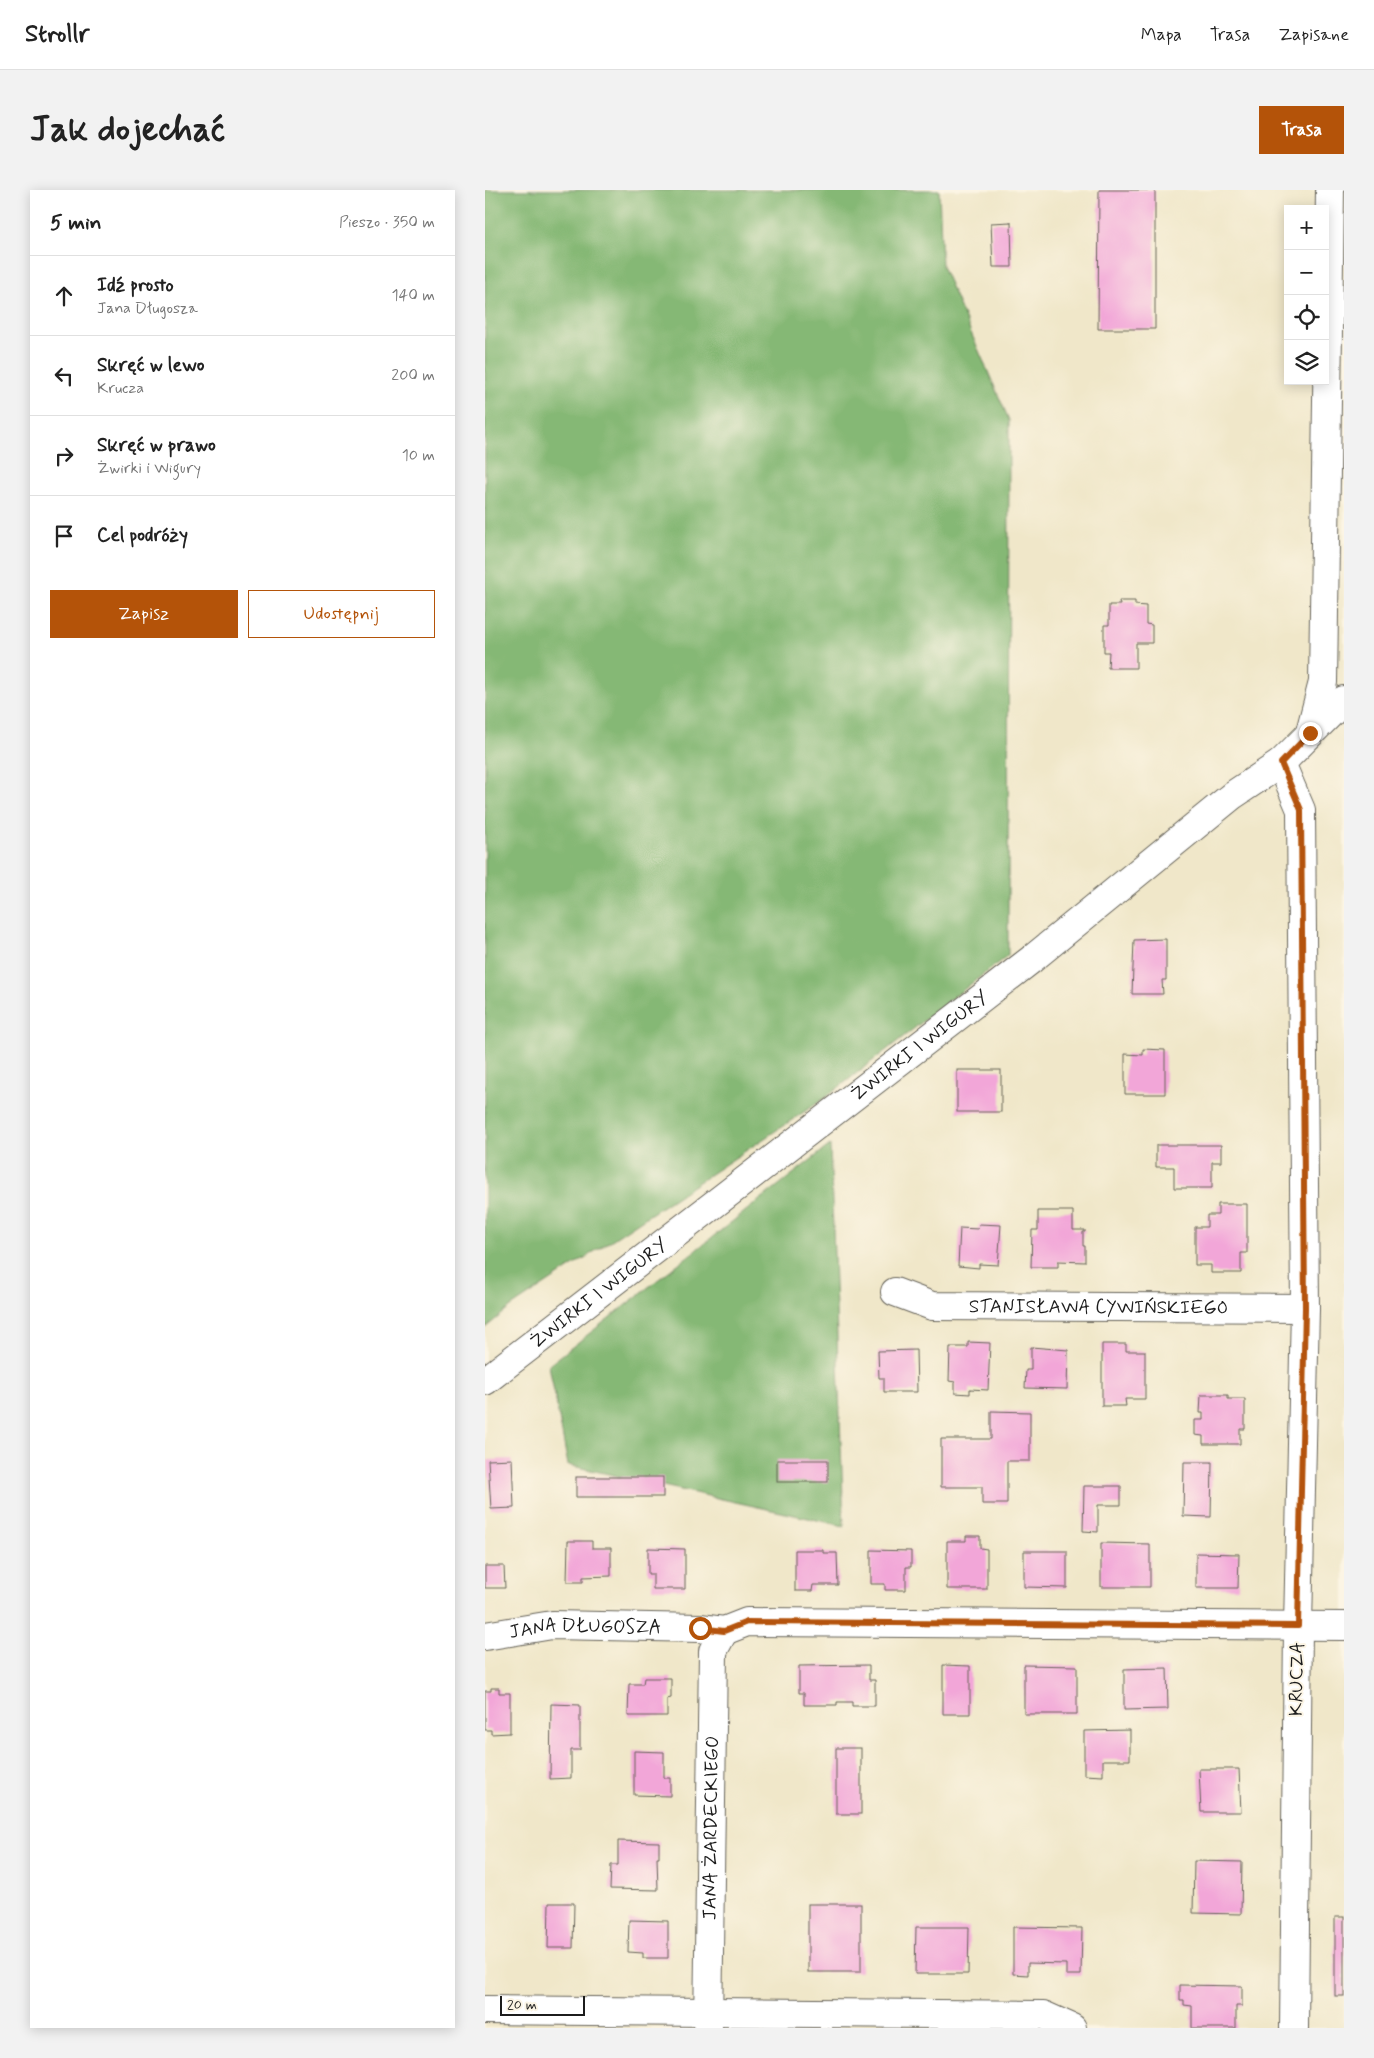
<!DOCTYPE html>
<html lang="pl">
<head>
<meta charset="utf-8">
<style>
  :root { --surface:#fff; --page:#f2f2f2; --text:#222; --muted:#767676; --line:#e0e0e0; --accent:#b45309 }
  body { margin:0; font-family:Mynerve,sans-serif; background:var(--page); color:var(--text) }
  .controls { position:absolute; right:15px; top:15px; display:grid; overflow:hidden; border-radius:0px; box-shadow:0 2px 12px #0003 }
  .controls button { width:45px; height:45px; display:grid; place-items:center; padding:0; border:0; border-bottom:1px solid var(--line); background:var(--surface); color:var(--text); font:25px sans-serif }
  .scale { position:absolute; left:15px; bottom:12px; width:85px; box-sizing:border-box; padding-left:5px; border:2px solid #1c1c1c; border-top:0; font-size:14px; line-height:18px; white-space:nowrap; color:#1c1c1c; -webkit-text-stroke:4px #fcf5e5; paint-order:stroke }
  .stop { position:absolute; width:15px; height:15px; margin:-11px; border:4px solid #b45309; border-radius:50%; background:#fff }
  .stop.end { background:#b45309; border-color:#fff; box-shadow:0 1px 5px #0008 }
  .list { margin:0; padding:0; list-style:none }
  h2 { display:flex; justify-content:space-between; align-items:center; height:65px; margin:0; padding:0 20px; font-size:21px }
  h2 small { font-size:16px; font-weight:400; color:var(--muted) }
  .list li { display:grid; grid-template-columns:32px 1fr auto; gap:15px; align-items:center; box-sizing:border-box; height:80px; padding:0 20px; border-top:1px solid var(--line) }
  .list b { display:block; font-size:19px; white-space:nowrap }
  .list p { margin:0; font-size:16px; white-space:nowrap; color:var(--muted) }
  .list em { font-size:16px; font-style:normal; color:var(--muted) }
  .actions { display:flex; gap:10px; padding:15px 20px }
  .actions a { flex:1; padding:11px 0; border:1px solid var(--accent); border-radius:0px; text-align:center; font-size:18px; color:var(--accent) }
  .actions .main { background:var(--accent); color:#fff }
  .icon { flex:none; width:28px; height:28px; fill:none; stroke:currentColor; stroke-width:2; stroke-linecap:round; stroke-linejoin:round }
  .map { position:relative; flex:none; width:859px; height:1838px; overflow:hidden; border-radius:0px }
  header { display:flex; align-items:center; gap:30px; box-sizing:border-box; height:70px; padding:0 25px; background:var(--surface); border-bottom:1px solid var(--line) }
  header strong { font-size:24px }
  nav { display:flex; gap:28px; margin-inline-start:auto; font-size:18px }
  .intro { display:flex; align-items:center; justify-content:space-between; box-sizing:border-box; height:120px; padding:0 30px }
  h1 { margin:0; font-size:35px }
  .button { padding:12px 22px; border-radius:0px; background:var(--accent); color:#fff; font-size:18px; font-weight:700 }
  main { display:flex; gap:30px; padding:0 30px }
  aside { flex:1; background:var(--surface); border-radius:0px; box-shadow:0 2px 12px #0003 }
  .map>svg:first-child { display:block }
</style>
</head>
<body>
<header>
<strong>Strollr</strong>
<nav><a>Mapa</a><a>Trasa</a><a>Zapisane</a></nav>
</header>
<div class="intro"><h1>Jak dojechać</h1><a class="button">Trasa</a></div>
<main>
<aside>
<h2>5 min<small>Pieszo · 350 m</small></h2>
<ul class="list">
<li><svg class="icon" aria-label="ahead" viewBox="0 0 24 24"><path d="M12 20V5M6 11l6-6 6 6"/></svg><div><b>Idź prosto</b><p>Jana Długosza</p></div><em>140 m</em></li>
<li><svg class="icon" aria-label="left" viewBox="0 0 24 24"><path d="M17 20v-9H6M10 6l-5 5 5 5"/></svg><div><b>Skręć w lewo</b><p>Krucza</p></div><em>200 m</em></li>
<li><svg class="icon" aria-label="right" viewBox="0 0 24 24"><path d="M7 20v-9h11M14 6l5 5-5 5"/></svg><div><b>Skręć w prawo</b><p>Żwirki i Wigury</p></div><em>10 m</em></li>
<li><svg class="icon" aria-label="arrive" viewBox="0 0 24 24"><path d="M6 21V4h12l-3 4 3 4H6"/></svg><div><b>Cel podróży</b></div></li>
</ul>
<div class="actions"><a class="main">Zapisz</a><a>Udostępnij</a></div>
</aside>
<div class="map">
<svg width="859" height="1838" viewBox="0 0 859 1838">
  <rect width="100%" height="100%" fill="#fcf5e5"/>
  <filter id="ink" filterUnits="userSpaceOnUse"><feTurbulence type="fractalNoise" baseFrequency=".02" numOctaves="2"/><feDisplacementMap in="SourceGraphic" scale="10" xChannelSelector="R" yChannelSelector="G"/><feConvolveMatrix kernelMatrix="1 2 1 2 8 2 1 2 1" color-interpolation-filters="sRGB"/></filter>
  <filter id="wash" filterUnits="userSpaceOnUse"><feTurbulence type="fractalNoise" baseFrequency=".0096" numOctaves="4" result="noise"/><feDisplacementMap in="SourceGraphic" scale="20" xChannelSelector="R" yChannelSelector="G"/><feGaussianBlur stdDeviation="1.12" result="paint"/><feColorMatrix in="noise" values="0 0 0 0 0 0 0 0 0 0 0 0 0 0 0 0 0 1.4 0 .05"/><feComposite in="paint" operator="in"/></filter>
  <g filter="url(#wash)">
    <rect width="100%" height="100%" fill="#f0e7c9"/>
    <g fill="#85b874" stroke="#506a48">
      <polygon points="0,0 454,0 457,76 524,230 523,765 340,908 26,1117 0,1138"/>
      <polygon points="345,955 359,1336 83,1275 64,1175"/>
    </g>
    <g id="blocks">
      <g fill="#f2a6d8">
        <polygon points="614,0 670,0 670,139 613,139"/>
        <polygon points="526,32 527,77 508,77 506,33"/>
        <polygon points="634,411 650,411 650,415 661,416 661,434 667,435 667,453 651,453 651,478 623,478 624,462 619,462 619,435 624,435 624,415 635,415"/>
        <polygon points="681,749 681,790 677,790 678,804 647,804 649,750"/>
        <polygon points="658,859 680,860 680,904 640,904 640,864 658,865"/>
        <rect x="472" y="880" width="44" height="42"/>
        <polygon points="671,955 736,955 736,972 727,972 727,998 689,998 689,977 671,977"/>
        <polygon points="733,1014 762,1014 762,1063 756,1063 756,1083 726,1083 726,1075 710,1075 710,1037 722,1037 722,1025 733,1025"/>
        <polygon points="553,1021 588,1021 588,1040 600,1040 600,1042 598,1042 598,1056 600,1056 600,1072 573,1071 573,1077 546,1077 547,1040 553,1040"/>
        <polygon points="494,1034 516,1035 513,1075 494,1074 494,1078 473,1076 475,1038 493,1039"/>
        <polygon points="483,1152 505,1153 503,1200 485,1199 485,1204 470,1203 470,1192 464,1191 465,1157 483,1157"/>
        <polygon points="617,1154 641,1154 641,1161 660,1161 660,1209 640,1209 641,1216 617,1216"/>
        <polygon points="546,1157 583,1160 582,1199 540,1198 541,1180 546,1180"/>
        <polygon points="431,1160 432,1202 399,1202 399,1188 394,1188 393,1161"/>
        <polygon points="716,1205 743,1205 743,1209 760,1209 760,1239 755,1239 755,1254 718,1254 718,1246 710,1245 710,1230 718,1230 718,1223 715,1223"/>
        <polygon points="506,1221 545,1222 545,1271 522,1271 522,1314 497,1314 497,1297 456,1297 456,1249 506,1249"/>
        <polygon points="27,1269 29,1318 6,1319 3,1270"/>
        <rect x="292" y="1270" width="51" height="22"/>
        <polygon points="699,1272 727,1272 726,1327 698,1326"/>
        <rect x="91" y="1287" width="87" height="20"/>
        <polygon points="599,1296 636,1296 636,1315 613,1315 613,1342 598,1341"/>
        <polygon points="481,1346 495,1346 495,1358 502,1359 502,1399 462,1399 462,1351 481,1351"/>
        <polygon points="83,1351 107,1351 107,1358 126,1358 126,1386 98,1387 98,1392 82,1392"/>
        <polygon points="616,1353 665,1354 665,1397 616,1397"/>
        <polygon points="163,1358 200,1359 200,1399 168,1399 168,1384 163,1384"/>
        <polygon points="310,1360 338,1360 338,1363 352,1363 353,1395 328,1395 327,1401 310,1401"/>
        <polygon points="386,1360 426,1361 426,1377 421,1377 421,1400 400,1400 400,1394 386,1394"/>
        <polygon points="539,1361 582,1361 582,1398 539,1397"/>
        <polygon points="711,1363 754,1364 753,1398 711,1398"/>
        <polygon points="0,1376 19,1376 20,1398 0,1398"/>
        <polygon points="384,1475 384,1490 390,1490 390,1516 367,1516 367,1512 352,1512 352,1515 319,1515 319,1503 314,1503 314,1476"/>
        <polygon points="458,1475 485,1476 485,1524 458,1524"/>
        <polygon points="539,1475 592,1476 592,1524 539,1524"/>
        <polygon points="682,1478 683,1519 639,1520 639,1479"/>
        <polygon points="159,1488 186,1488 186,1508 182,1509 182,1526 143,1526 144,1494 158,1494"/>
        <polygon points="6,1498 14,1498 14,1503 25,1503 25,1543 6,1544 6,1540 0,1540 0,1501 6,1501"/>
        <polygon points="66,1514 95,1515 95,1560 86,1560 86,1588 65,1589"/>
        <polygon points="645,1540 645,1570 618,1570 618,1586 599,1585 599,1541"/>
        <rect x="351" y="1558" width="25" height="66"/>
        <polygon points="149,1561 179,1562 179,1588 185,1588 185,1606 149,1605"/>
        <polygon points="714,1579 754,1579 756,1622 716,1622"/>
        <polygon points="133,1651 174,1652 174,1668 172,1668 173,1700 125,1699 126,1675 133,1675"/>
        <polygon points="709,1671 757,1672 756,1724 708,1723"/>
        <polygon points="64,1713 89,1713 88,1758 63,1758"/>
        <rect x="323" y="1714" width="53" height="68"/>
        <rect x="850" y="1727" width="9" height="79"/>
        <polygon points="144,1730 183,1731 183,1768 158,1768 158,1763 143,1762"/>
        <polygon points="431,1737 484,1737 483,1784 430,1784"/>
        <polygon points="528,1737 597,1738 596,1785 581,1785 581,1774 543,1773 543,1785 528,1784"/>
        <polygon points="695,1795 757,1796 757,1816 751,1816 751,1838 707,1838 707,1816 699,1815 699,1810 695,1810"/>
      </g>
    </g>
  </g>
  <g filter="url(#ink)">
    <use href="#blocks" fill-opacity="0" stroke="#666359" stroke-width="1"/>
    <g fill="none" stroke-linecap="round" stroke-linejoin="round">
      <g stroke="#666359" stroke-width="30">
        <g id="minor">
          <polyline points="825,542 838,492 845,0"/>
          <polyline points="796,573 816,620 820,1118 813,1436 809,1838"/>
          <path id="s1" d="M410,1102L447,1116L820,1118"/>
          <path id="s2" d="M0,1191L547,769L748,605L796,573L859,510"/>
          <path id="s3" d="M0,1446L67,1435L215,1438L239,1441L262,1432L859,1436"/>
          <polyline points="0,1820 558,1825 587,1838"/>
          <path id="s4" d="M223,1838L228,1461L239,1441"/>
        </g>
      </g>
      <use href="#minor" stroke="#fff" stroke-width="28"/>
    </g>
  </g>
  <g fill="none" stroke-linecap="round" stroke-linejoin="round" filter="url(#ink)">
    <polyline stroke="#b45309" stroke-width="6" points="215,1438 239,1441 262,1432 813,1436 820,1118 816,620 796,573 825,543"/>
  </g>
  <g text-anchor="middle" dominant-baseline="central" stroke-width="4" stroke-linejoin="round" paint-order="stroke">
    <g font-size="19" fill="#1c1c1c" stroke="#fcf5e5">
      <text stroke="none"><textPath href="#s2" startOffset="549">ŻWIRKI I WIGURY</textPath></text>
      <text stroke="none"><textPath href="#s2" startOffset="144">ŻWIRKI I WIGURY</textPath></text>
      <text stroke="none"><textPath href="#s1" startOffset="206">STANISŁAWA CYWIŃSKIEGO</textPath></text>
      <text stroke="none"><textPath href="#s3" startOffset="101">JANA DŁUGOSZA</textPath></text>
      <text transform="translate(812 1489) rotate(-89)">KRUCZA</text>
      <text stroke="none"><textPath href="#s4" startOffset="200">JANA ŻARDECKIEGO</textPath></text>
    </g>
  </g>
</svg>
<div class="controls">
<button>+</button>
<button>−</button>
<button><svg class="icon" aria-label="locate" viewBox="0 0 24 24"><circle cx="12" cy="12" r="6"/><path d="M12 2v4M12 18v4M2 12h4M18 12h4"/></svg></button>
<button><svg class="icon" aria-label="layers" viewBox="0 0 24 24"><path d="M12 4l9 5-9 5-9-5zM3 14l9 5 9-5"/></svg></button>
</div>
<div class="scale">20 m</div>
<div class="stop" style="left:215px;top:1438px"></div>
<div class="stop end" style="left:825px;top:543px"></div>
</div>
</main>
</body>
</html>
